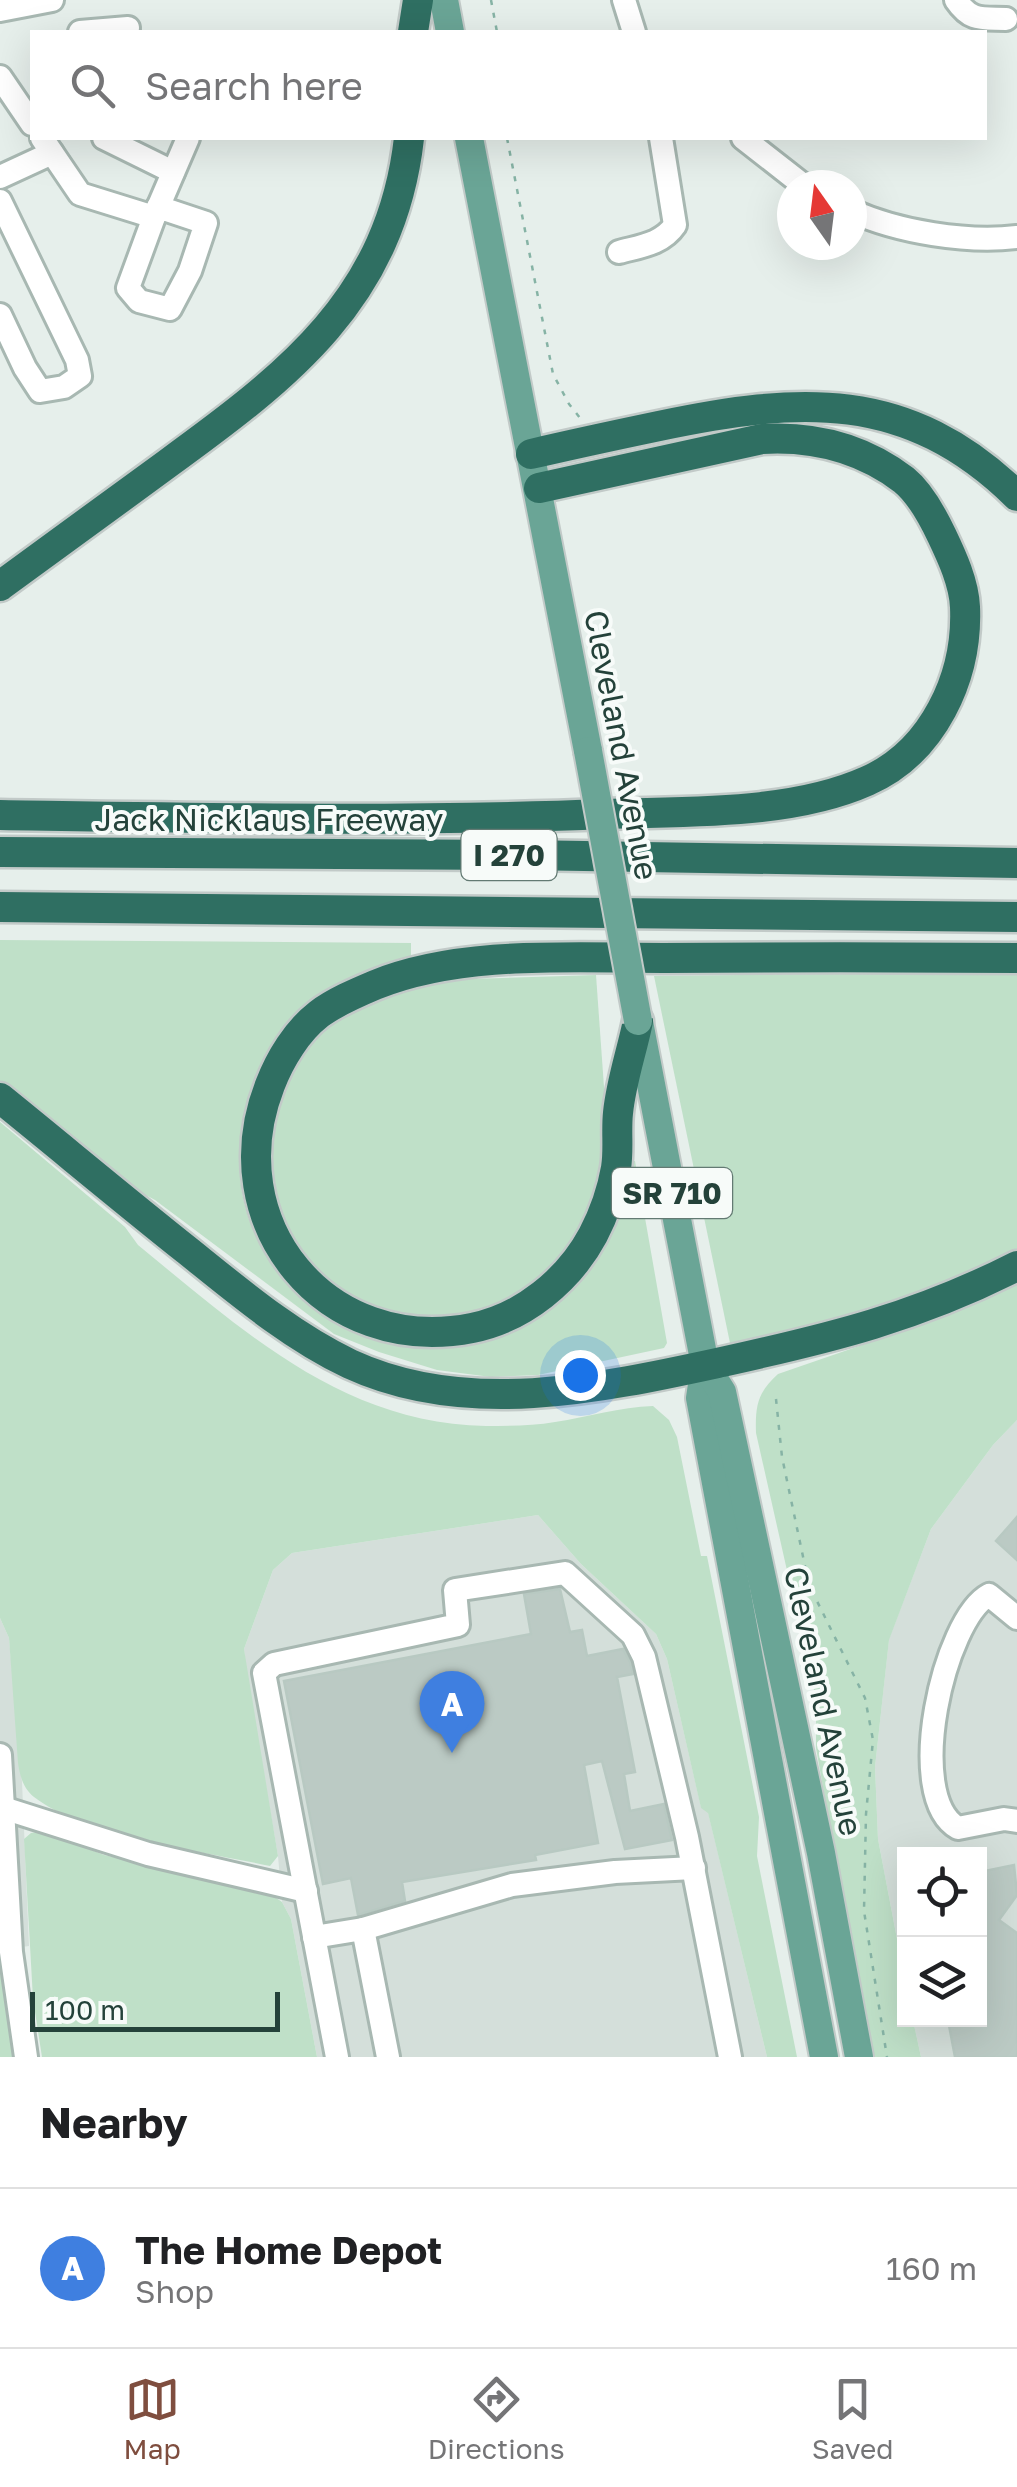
<!DOCTYPE html>
<html lang="en">
<head>
<meta charset="utf-8">
<style>
  :root { --surface:#fff; --page:#f2f2f2; --text:#202124; --muted:#757577; --line:#e0e0e0; --accent:#7f4e3f }
  body { margin:0; font-family:"Golos Text",sans-serif; background:var(--page); color:var(--text) }
  .controls { position:absolute; right:30px; bottom:30px; display:grid; overflow:hidden; border-radius:0px; box-shadow:0 10px 40px #0002 }
  .controls button { width:90px; height:90px; display:grid; place-items:center; padding:0; border:0; border-bottom:2px solid var(--line); background:var(--surface); color:var(--text); font:50px sans-serif }
  .compass { position:absolute; left:777px; top:170px; width:90px; height:90px; border-radius:50%; background:var(--surface); box-shadow:0 10px 40px #0002; rotate:346deg }
  .scale { position:absolute; left:30px; bottom:25px; width:250px; box-sizing:border-box; padding-left:10px; border:5px solid #24423a; border-top:0; font-size:28px; line-height:35px; white-space:nowrap; color:#24423a; -webkit-text-stroke:8px #f7fbf9; paint-order:stroke }
  .you { position:absolute; left:580px; top:1375px; width:35px; height:35px; margin:-25px; border:8px solid #fff; border-radius:50%; background:#1a73e8; box-shadow:0 0 0 15px #1a73e833 }
  .badge { display:grid; place-items:center; width:65px; height:65px; border-radius:50%; background:var(--accent); color:#fff; font-size:32px; font-weight:700 }
  .pin { position:absolute; translate:-50% -82px; filter:drop-shadow(0 2px 5px #0008) }
  .pin::after { content:''; position:absolute; top:52px; width:35px; height:30px; background:inherit; clip-path:polygon(0 0,100% 0,50% 100%) }
  .list { margin:0; padding:0; list-style:none }
  h2 { display:flex; justify-content:space-between; align-items:center; height:130px; margin:0; padding:0 40px; font-size:42px }
  h2 small { font-size:32px; font-weight:400; color:var(--muted) }
  .list li { display:grid; grid-template-columns:65px 1fr auto; gap:30px; align-items:center; box-sizing:border-box; height:160px; padding:0 40px; border-top:2px solid var(--line) }
  .list b { display:block; font-size:38px; white-space:nowrap }
  .list p { margin:0; font-size:32px; white-space:nowrap; color:var(--muted) }
  .list em { font-size:32px; font-style:normal; color:var(--muted) }
  .icon { flex:none; width:55px; height:55px; fill:none; stroke:currentColor; stroke-width:2; stroke-linecap:round; stroke-linejoin:round }
  .map { position:relative; flex:none; width:1017px; height:2057px; overflow:hidden }
  .search { position:absolute; background:var(--surface); box-shadow:0 10px 40px #0002; left:30px; right:30px; top:30px; height:110px; display:flex; align-items:center; gap:25px; box-sizing:border-box; padding:0 35px; border-radius:0px; color:var(--muted); font-size:38px }
  .sheet { height:290px; background:var(--surface) }
  nav { display:flex; justify-content:space-around; align-items:center; box-sizing:border-box; height:140px; border-top:2px solid var(--line); background:var(--surface); font-size:28px; color:var(--muted) }
  nav a { display:grid; justify-items:center; gap:5px }
  nav .on { color:var(--accent) }
  .map>svg:first-child { display:block }
</style>
</head>
<body>
<div class="map">
<svg width="1017" height="2057" viewBox="0 0 1017 2057">
  <rect width="100%" height="100%" fill="#e6efeb"/>
  <g fill="#d4dfda">
    <polygon points="1017,1420 1017,2057 921,2057 913,2020 980,2020 980,1854 904,1854 904,1976 878,1839 875,1767 889,1639 931,1529 993,1445"/>
    <polygon points="538,1515 581,1564 656,1634 667,1659 701,1807 708,1812 767,2057 317,2057 291,1919 282,1902 278,1856 246,1671 244,1649 273,1570 292,1553"/>
    <polygon points="0,1618 9,1638 22,1782 29,1946 0,1950"/>
  </g>
  <g fill="#bfe0c8">
    <path d="M0,940L411,943V969L261,1069C229,1143 229,1218 287,1280C304,1298 330,1312 350,1326L532,1311L626,1162L635,1161L667,1343L664,1348L538,1375L491,1377L437,1370L379,1352L334,1334L155,1200L110,1176L0,1086Z"/>
    <polygon points="1017,972 1017,1257 952,1292 739,1348 730,1343 654,976"/>
    <polygon points="596,975 606,1115 605,1157 596,1201 564,1260 499,1313 446,1326 333,1297 265,1216 266,1101 310,1033 373,996 437,980"/>
    <path d="M0,1122L125,1227L138,1245C242,1330 343,1424 486,1426C508,1426 533,1426 555,1422C588,1417 620,1407 653,1406L669,1420L677,1437L701,1556H707L759,1817L757,1856L797,2057H767L708,1813L701,1808L667,1659L656,1634L581,1564L538,1515L292,1553L273,1570L244,1649L278,1856L270,1866C206,1852 84,1836 34,1797C23,1788 20,1776 18,1763L9,1638L0,1618Z"/>
    <path d="M1017,1280V1420L993,1445L931,1529L889,1640L875,1767L878,1839L904,1976V2020H913L921,2057H863L840,1882L816,1748V1699L756,1433C755,1405 758,1392 778,1374L949,1315Z"/>
    <polygon points="43,1831 104,1855 265,1890 282,1902 291,1919 317,2057 42,2057 33,1999 24,1839 31,1833"/>
    <polygon points="0,1971 14,2057 0,2057"/>
  </g>
  <g fill="#bbcac4" stroke="#b8c9c2" stroke-width="2.5">
    <polygon points="1017,1517 1017,1560 996,1541"/>
    <polygon points="560,1589 570,1632 582,1630 587,1656 623,1649 630,1662 633,1674 617,1677 635,1772 624,1774 630,1811 664,1804 672,1840 625,1849 602,1761 584,1765 598,1843 535,1855 536,1860 402,1882 405,1901 358,1915 351,1878 323,1884 284,1681 531,1634 524,1594"/>
    <polygon points="1014,1865 1017,1895 999,1920 1017,1933 1017,2057 955,2057 948,2020 980,2020 980,1872"/>
  </g>
  <g fill="none" stroke-linecap="round" stroke-linejoin="round">
    <g stroke="#a8b8b2" stroke-width="28">
      <g id="minor">
        <polyline points="624,0 634,32"/>
        <path d="M956,0C971,22 982,18 1006,19"/>
        <polyline points="0,10 52,0"/>
        <polyline points="80,32 128,28"/>
        <polyline points="0,77 32,124"/>
        <polyline points="42,138 80,194 154,217 188,138"/>
        <polyline points="104,138 173,172"/>
        <polyline points="743,138 803,185"/>
        <polyline points="0,177 52,153"/>
        <polyline points="0,201 77,360 80,376 64,387 40,391 25,368 0,315"/>
        <path d="M852,211C898,232 967,243 1017,237"/>
        <polyline points="154,217 128,288 139,301 170,309 190,271 206,223 158,207"/>
        <path d="M619,252C641,246 662,244 675,225L661,138"/>
        <path d="M1017,1618L989,1595C944,1619 903,1797 958,1828L1004,1819L1017,1821"/>
        <polyline points="0,1755 11,1952 26,2057"/>
        <polyline points="3,1808 148,1854 306,1891"/>
        <polyline points="363,1929 512,1885 615,1872 694,1868"/>
        <polyline points="314,1937 363,1929 388,2057"/>
        <polyline points="337,2057 264,1673 274,1664 458,1625 455,1590 565,1573 633,1635 644,1657 687,1837 730,2057"/>
      </g>
    </g>
    <g stroke="#c2cac8" stroke-width="32">
      <g id="major">
        <polyline points="444,0 450,32"/>
        <polyline points="469,138 588,751"/>
        <polyline points="639,1022 705,1365 700,1398 824,2057"/>
        <polyline points="705,1365 722,1392 821,1853 859,2057"/>
      </g>
    </g>
    <g stroke="#c2cac8" stroke-width="35">
      <g id="highway">
        <polyline points="413,32 418,0"/>
        <path d="M531,454C574,444 616,435 659,426C798,397 907,388 1017,496"/>
        <path d="M0,586C56,545 112,504 167,464C288,376 391,298 409,138"/>
        <path d="M0,815C202,818 404,822 606,814C688,811 791,815 867,781C933,752 968,677 965,607C964,583 952,557 942,536C933,517 920,493 904,480C862,448 813,436 762,439L539,488"/>
        <polyline points="0,852 524,855 1017,863"/>
        <polyline points="0,907 1017,917"/>
        <path d="M638,1021C632,1051 621,1082 618,1113C616,1131 619,1150 616,1168C612,1191 604,1214 593,1235C569,1280 523,1318 472,1328C326,1357 216,1223 270,1085C280,1059 297,1031 319,1014C335,1002 356,993 375,985C461,950 571,958 663,958C781,957 899,957 1017,958"/>
        <path d="M0,1098C63,1149 125,1201 188,1251C239,1292 291,1336 350,1364C467,1418 602,1388 722,1362C831,1338 917,1317 1017,1266"/>
      </g>
    </g>
    <g stroke="#86b3a5" stroke-width="2.5" stroke-dasharray="5 8" stroke-linecap="butt">
      <polyline points="491,0 497,32"/>
      <polyline points="507,138 553,374 569,404 580,418"/>
      <polyline points="776,1399 782,1457 809,1585 865,1698 873,1740 866,1814 864,1911 887,2057"/>
    </g>
    <use href="#minor" stroke="#fff" stroke-width="22"/>
    <use href="#major" stroke="#6aa596" stroke-width="28"/>
    <use href="#highway" stroke="#2f6f62" stroke-width="30"/>
    <g stroke="#c2cac8" stroke-width="32" stroke-linecap="butt">
      <polyline id="major-bridge" points="588,751 638,1021"/>
    </g>
    <use href="#major-bridge" stroke="#6aa596" stroke-width="28"/>
  </g>
  <g text-anchor="middle" dominant-baseline="central" stroke-width="8" stroke-linejoin="round" paint-order="stroke">
    <g fill="#f7fbf9" stroke="#637a73" stroke-width="2.5">
      <rect x="461.5" y="830" width="95" height="50" rx="8"/>
      <rect x="612" y="1168" width="120" height="50" rx="8"/>
    </g>
    <g font-size="30" font-weight="bold" fill="#24423a">
      <text x="509" y="855">I 270</text>
      <text x="672" y="1193">SR 710</text>
    </g>
    <g font-size="32" fill="#24423a" stroke="#f7fbf9">
      <text transform="translate(622 745) rotate(79)">Cleveland Avenue</text>
      <text x="269" y="819">Jack Nicklaus Freeway</text>
      <text transform="translate(824 1701) rotate(78)">Cleveland Avenue</text>
    </g>
  </g>
</svg>
<div class="controls">
<button><svg class="icon" aria-label="locate" viewBox="0 0 24 24"><circle cx="12" cy="12" r="6"/><path d="M12 2v4M12 18v4M2 12h4M18 12h4"/></svg></button>
<button><svg class="icon" aria-label="layers" viewBox="0 0 24 24"><path d="M12 4l9 5-9 5-9-5zM3 14l9 5 9-5"/></svg></button>
</div>
<svg class="compass" viewBox="-18 -18 36 36"><path d="M0-13l5 13h-10z" fill="#e53935"/><path d="M0 13l5-13h-10z" fill="#757577"/></svg>
<div class="scale">100 m</div>
<div class="you"></div>
<div class="pin badge" style="left:452px;top:1753px;background:#3f7fe0">A</div>
<div class="search"><svg class="icon" aria-label="search" viewBox="0 0 24 24"><circle cx="10" cy="10" r="6"/><path d="M15 15l6 6"/></svg>Search here</div>
</div>
<section class="sheet">
<h2>Nearby<small></small></h2>
<ul class="list">
<li><span class="badge" style="background:#3f7fe0">A</span><div><b>The Home Depot</b><p>Shop</p></div><em>160 m</em></li>
</ul>
</section>
<nav>
<a class="on"><svg class="icon" aria-label="map" viewBox="0 0 24 24"><path d="M3 6l6-2 6 2 6-2v14l-6 2-6-2-6 2zM9 4v14M15 6v14"/></svg>Map</a>
<a><svg class="icon" aria-label="directions" viewBox="0 0 24 24"><path d="M12 3l9 9-9 9-9-9zM9 14v-3h6M13 9l2 2-2 2"/></svg>Directions</a>
<a><svg class="icon" aria-label="saved" viewBox="0 0 24 24"><path d="M7 4h10v16l-5-4-5 4z"/></svg>Saved</a>
</nav>
</body>
</html>
